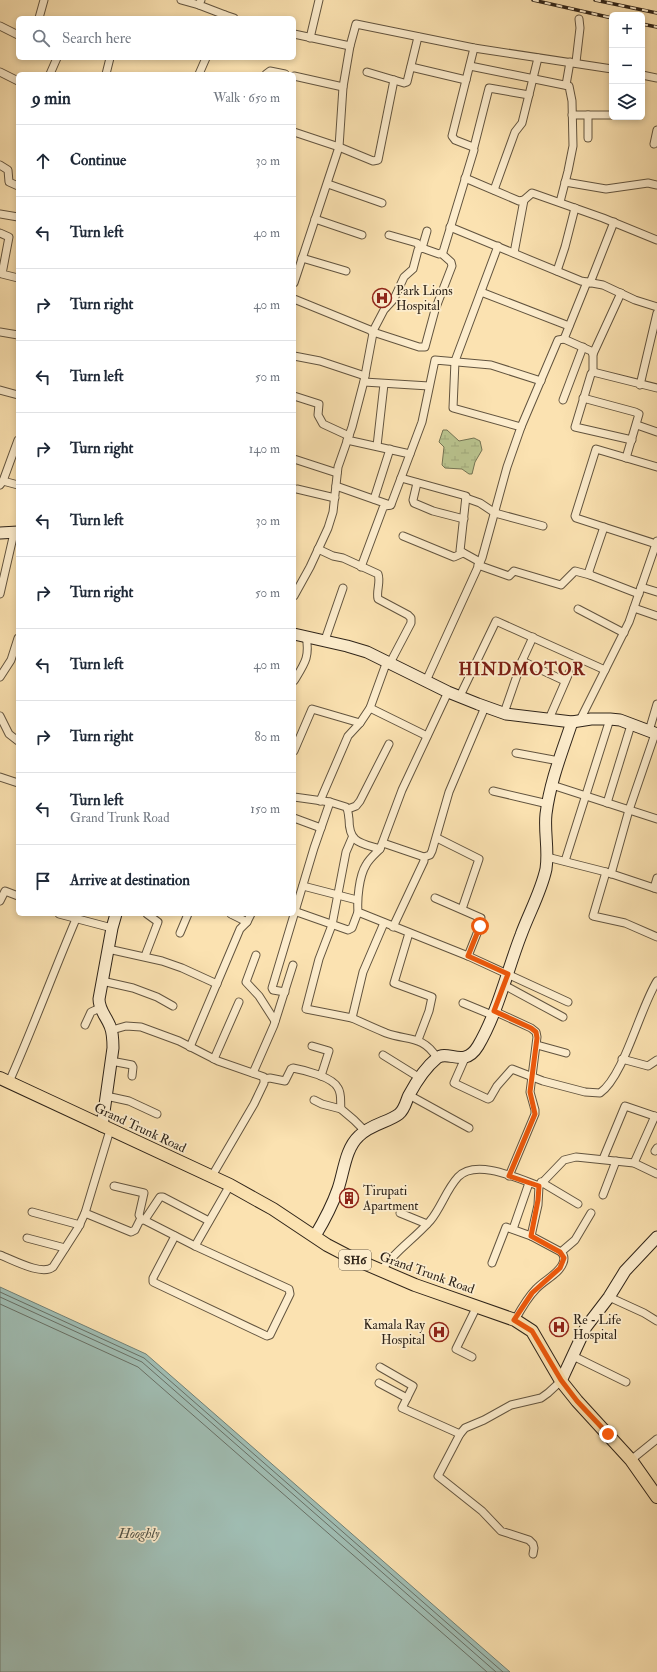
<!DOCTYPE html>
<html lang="en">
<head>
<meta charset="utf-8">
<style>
  :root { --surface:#fff; --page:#f6f6f7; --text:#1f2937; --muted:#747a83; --line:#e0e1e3 }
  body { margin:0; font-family:"IM FELL Double Pica",serif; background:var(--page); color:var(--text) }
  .controls { position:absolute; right:12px; top:12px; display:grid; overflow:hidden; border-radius:6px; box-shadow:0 2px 6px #0003 }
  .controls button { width:36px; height:36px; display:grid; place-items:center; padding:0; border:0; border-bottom:1px solid var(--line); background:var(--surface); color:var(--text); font:20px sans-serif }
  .stop { position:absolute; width:12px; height:12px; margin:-9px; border:3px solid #ea580c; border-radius:50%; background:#fff }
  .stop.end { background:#ea580c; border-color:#fff; box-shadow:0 1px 4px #0008 }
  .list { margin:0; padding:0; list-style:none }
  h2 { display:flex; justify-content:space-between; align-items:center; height:52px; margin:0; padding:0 16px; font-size:17px }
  h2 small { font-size:13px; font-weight:400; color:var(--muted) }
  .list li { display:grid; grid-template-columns:26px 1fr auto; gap:12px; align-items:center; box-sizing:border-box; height:72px; padding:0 16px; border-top:1px solid var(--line) }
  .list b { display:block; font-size:15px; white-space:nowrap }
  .list p { margin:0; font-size:13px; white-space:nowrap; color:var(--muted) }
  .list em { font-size:13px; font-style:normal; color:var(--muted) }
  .icon { flex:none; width:22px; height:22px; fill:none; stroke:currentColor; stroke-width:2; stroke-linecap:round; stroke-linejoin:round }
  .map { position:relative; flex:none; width:657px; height:1672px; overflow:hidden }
  .search { position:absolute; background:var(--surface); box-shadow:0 2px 6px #0003; left:16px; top:16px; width:280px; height:44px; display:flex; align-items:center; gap:10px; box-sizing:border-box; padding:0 14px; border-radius:6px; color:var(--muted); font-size:15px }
  .panel { position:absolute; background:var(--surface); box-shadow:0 2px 6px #0003; left:16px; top:72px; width:280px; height:844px; border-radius:6px }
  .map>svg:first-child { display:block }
</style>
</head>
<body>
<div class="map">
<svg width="657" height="1672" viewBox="0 0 657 1672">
  <defs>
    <pattern id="wetland-marsh" width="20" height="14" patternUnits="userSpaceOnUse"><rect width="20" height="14" fill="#bac48f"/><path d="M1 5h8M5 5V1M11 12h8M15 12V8" fill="none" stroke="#a0a87b"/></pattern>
  </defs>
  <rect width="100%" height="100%" fill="#fbe2b1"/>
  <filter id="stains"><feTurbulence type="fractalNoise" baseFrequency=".005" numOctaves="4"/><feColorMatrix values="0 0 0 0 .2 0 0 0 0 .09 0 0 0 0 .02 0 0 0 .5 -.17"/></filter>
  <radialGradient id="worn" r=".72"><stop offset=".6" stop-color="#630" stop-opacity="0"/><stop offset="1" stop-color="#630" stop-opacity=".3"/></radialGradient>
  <polygon fill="url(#wetland-marsh)" stroke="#747454" points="443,430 447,430 459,441 474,438 480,441 482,450 475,462 472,474 469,474 462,469 445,468 442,465 444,447 439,442"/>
  <polygon fill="#a0bdb3" stroke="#738075" points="0,1287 146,1354 510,1672 0,1672"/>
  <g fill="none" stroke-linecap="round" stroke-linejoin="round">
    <g stroke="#687066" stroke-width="1">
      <polyline points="0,1292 144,1358 503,1672"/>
      <polyline points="0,1297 142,1362 496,1672"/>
      <polyline points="0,1304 138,1367 487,1672"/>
    </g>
    <g stroke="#62543f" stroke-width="9">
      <g id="street">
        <polyline points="181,0 199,5"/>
        <polyline points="201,0 199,5 225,15 224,18"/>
        <polyline points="225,15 234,18"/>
        <polyline points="39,18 44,0"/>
        <polyline points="0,26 18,35"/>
        <polyline points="294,34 350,46"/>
        <polyline points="310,38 319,0"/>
        <polyline points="576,62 580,28 579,19"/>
        <polyline points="470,66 569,86 572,101 573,146 568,171 560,202"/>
        <polyline points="411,67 466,80"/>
        <polyline points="0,72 18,81"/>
        <polyline points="367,72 404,83 407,82 418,37"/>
        <polyline points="50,74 57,58"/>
        <polyline points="106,74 110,58"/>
        <polyline points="199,74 206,58"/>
        <polyline points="266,74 270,71 285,74"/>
        <polyline points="642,75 657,78"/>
        <polyline points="294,76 343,87"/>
        <polyline points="566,85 570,62"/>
        <polyline points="572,115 612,115"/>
        <polyline points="294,132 339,147 343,87 350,46 356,24 474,48 612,69"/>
        <polyline points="588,138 588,115"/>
        <polyline points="654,144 657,130"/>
        <polyline points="474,147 489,88 529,95"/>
        <polyline points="0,165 8,170 9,182 18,186"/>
        <polyline points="465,178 519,201 524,200 532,193 535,194 603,218 657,240"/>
        <polyline points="565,182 606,189 648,183 657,185"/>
        <polyline points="328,184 382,203"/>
        <polyline points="494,190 515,132 522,123 538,58"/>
        <polyline points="0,214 18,217"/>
        <polyline points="315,219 362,235"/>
        <polyline points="450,227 581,281 603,285 635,300 657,307"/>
        <polyline points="0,233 9,237 2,274 18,278"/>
        <polyline points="389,235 417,243 420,248"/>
        <polyline points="422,248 427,231"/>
        <polyline points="514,253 524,200"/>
        <polyline points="302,258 346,271"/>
        <polyline points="557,271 565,247 575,208"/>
        <polyline points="294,283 339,147 373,161 378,160 394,80"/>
        <polyline points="590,283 614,222"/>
        <polyline points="481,292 569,326"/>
        <polyline points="294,299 370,330 373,333 364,381 352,427 338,467 333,512 328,528 310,567 294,596"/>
        <polyline points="373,331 384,310 394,299 404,277 413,269 418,250 422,248 439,254 443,252 474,150 473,147 455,140 452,136 474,48"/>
        <polyline points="0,332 18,335"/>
        <polyline points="373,332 419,347 425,347 435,310 452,266 451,262 442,254"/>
        <polyline points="564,339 587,282"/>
        <polyline points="593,354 621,293"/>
        <polyline points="294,356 320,361 365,376"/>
        <polyline points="364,382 429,386"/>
        <polyline points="640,385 657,313"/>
        <polyline points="0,390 18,395"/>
        <polyline points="294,396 319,404 318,415 323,424 349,436"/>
        <polyline points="583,398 635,412 639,414 626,458"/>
        <polyline points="563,400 583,347"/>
        <polyline points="637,425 657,432"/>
        <polyline points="521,427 558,340 564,339 591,351 593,354 593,372"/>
        <polyline points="347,440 410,454"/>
        <polyline points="632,440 575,427 591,374 593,372 657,388"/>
        <polyline points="377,446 384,384"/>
        <polyline points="294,459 337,473"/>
        <polyline points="401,478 466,496 460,551 480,562"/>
        <polyline points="3,481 18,485"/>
        <polyline points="417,483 413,500 414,503 433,511 464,519"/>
        <polyline points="0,485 3,481 18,440"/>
        <polyline points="336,486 390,505"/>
        <polyline points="297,489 335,498"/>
        <polyline points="466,498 480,503 495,513 543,526"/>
        <polyline points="374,499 390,449"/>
        <polyline points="604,527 589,571 590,575 639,594"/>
        <polyline points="403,536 454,557 463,553"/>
        <polyline points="656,544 576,518 575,516 596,449 657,467"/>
        <path d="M318,549L333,556L343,558L378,574C381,582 376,591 378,599L408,615L411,618V623L390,663"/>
        <polyline points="478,565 509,576 514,571 561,585 575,571 590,575"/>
        <polyline points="361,567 383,508 385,506 391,505 392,502 422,422 435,360 491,365 541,381"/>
        <polyline points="641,587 657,592"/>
        <polyline points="0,594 14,533"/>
        <polyline points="634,608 657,616"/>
        <polyline points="578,609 624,633"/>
        <polyline points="325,640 343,588"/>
        <polyline points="522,661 565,681"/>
        <polyline points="0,677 11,660 18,638"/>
        <path d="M294,681C305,663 310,657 306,636"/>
        <polyline points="426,681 482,558 507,467 521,427 453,408 455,361 498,246"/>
        <polyline points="460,696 496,621 605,670"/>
        <polyline points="370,708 427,736"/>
        <polyline points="504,713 522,661 533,637"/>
        <polyline points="0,716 9,734 18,741"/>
        <polyline points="549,719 569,673"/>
        <polyline points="579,722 629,622 657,541"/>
        <polyline points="649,731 657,704"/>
        <polyline points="294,751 312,709 360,723"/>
        <polyline points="516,753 559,761"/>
        <polyline points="0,777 18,783"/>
        <polyline points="552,785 657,819"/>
        <polyline points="493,791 548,804"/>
        <path d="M294,797L330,802L346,807C349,811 348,814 349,819C349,843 360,843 380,849C375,854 369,859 366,865C359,876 357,900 358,912L468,956L568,1002"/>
        <polyline points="320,801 348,736 360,723 370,708 387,661"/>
        <polyline points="607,803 631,725"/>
        <polyline points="348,809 356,806 360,801 389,744"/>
        <polyline points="294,818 321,828"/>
        <polyline points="352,838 346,852 332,925 319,959 306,1009 352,1018 363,972 384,923"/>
        <polyline points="437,838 479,859 462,909"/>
        <polyline points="383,843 424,857 424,861 393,927"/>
        <polyline points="380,849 402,790 448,692"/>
        <polyline points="424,857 430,855 432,851 449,792 485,707"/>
        <polyline points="547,857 606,872 654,888"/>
        <polyline points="565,861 610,719"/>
        <polyline points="606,872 593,916 625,923 657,937"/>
        <polyline points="611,874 629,810 655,734"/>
        <polyline points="657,878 654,888 657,889"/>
        <polyline points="303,886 357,900"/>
        <polyline points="435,898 481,918 480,926 468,956"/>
        <polyline points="0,901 5,891 18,896"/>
        <polyline points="294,911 348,930 352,928 358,912"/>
        <polyline points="59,914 112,928"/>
        <polyline points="231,914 247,922"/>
        <polyline points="180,933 188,914"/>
        <polyline points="409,933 394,983 432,997 429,1011 418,1040"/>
        <polyline points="108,949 162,961 182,968 217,984"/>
        <polyline points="256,955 246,982 259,996 275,1021"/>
        <polyline points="145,956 158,922 147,914"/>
        <polyline points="102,981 133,988 157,997 173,1006"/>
        <polyline points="504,985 563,1017"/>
        <polyline points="285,992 273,990 272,988 314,848 330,802"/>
        <polyline points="463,1003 492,1015"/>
        <polyline points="494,1011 531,1028 536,1032 537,1037 530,1092 535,1110 535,1114 509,1176"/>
        <path d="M352,1018C363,1023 374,1028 386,1033C408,1041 423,1035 437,1058"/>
        <polyline points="85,1025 91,1012 100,1008"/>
        <polyline points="112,1030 126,1026 141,1027 179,1041 218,1061 264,1077 264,1083 254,1104 212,1176"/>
        <polyline points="537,1045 566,1053"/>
        <polyline points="312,1046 329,1051 321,1076"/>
        <polyline points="190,1047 240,929 247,922 251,914"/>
        <polyline points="383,1055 420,1078"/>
        <path d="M465,1058L454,1083L488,1099L490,1098L497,1086L512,1069L543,1081L585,1092L600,1093C624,1076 640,1008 657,981"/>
        <polyline points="214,1059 239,1002"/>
        <polyline points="622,1059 648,1066 657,1060"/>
        <polyline points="111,1061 132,1065 133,1067 132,1076"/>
        <polyline points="253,1073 274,1025 293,965"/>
        <path d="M264,1079L270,1078L285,1081L291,1069L293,1068C304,1070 333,1077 338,1088C342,1094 340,1102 341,1109L354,1120L365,1131"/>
        <path d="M9,1082C33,1028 53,973 76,919"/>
        <polyline points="409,1095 469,1128"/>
        <polyline points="106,1096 129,1101 157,1114"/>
        <polyline points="314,1100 322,1104 341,1109"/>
        <polyline points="655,1151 657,1148"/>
        <polyline points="603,1159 625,1106 657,1117"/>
        <polyline points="634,1163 655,1116"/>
        <polyline points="541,1182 578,1204"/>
        <polyline points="114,1186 144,1193 139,1215 142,1220"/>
        <polyline points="603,1195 616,1161"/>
        <polyline points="32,1212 80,1225"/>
        <polyline points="85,1213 131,1232 135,1230 140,1220 146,1220"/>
        <polyline points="400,1213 427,1224"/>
        <polyline points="513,1229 529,1183"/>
        <polyline points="175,1236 153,1278 153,1282 267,1336 270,1335 290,1294 289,1289 195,1246 230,1185"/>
        <polyline points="27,1238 65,1248"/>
        <polyline points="195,1246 146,1221 146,1218 160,1197 163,1197 209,1221"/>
        <polyline points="561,1252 575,1240 591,1213"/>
        <path d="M0,1255C13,1260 42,1276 53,1267L78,1228L85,1213L110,1130"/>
        <polyline points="492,1263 506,1227 531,1236"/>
        <path d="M381,1271C394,1252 414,1239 430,1221C441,1208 446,1190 458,1177C476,1158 519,1179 539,1186"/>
        <polyline points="609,1297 644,1313 657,1321"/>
        <path d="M515,1320C521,1309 527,1298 536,1289C544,1280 559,1274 563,1263C565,1258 564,1255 561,1252L531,1236L538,1205L539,1186L564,1160L576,1157L634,1163L657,1174"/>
        <polyline points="573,1356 626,1382"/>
        <polyline points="472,1357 456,1349 477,1306"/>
        <polyline points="380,1367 413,1386 402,1408 460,1434"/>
        <polyline points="379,1383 407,1398"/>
        <polyline points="631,1460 657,1439"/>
        <polyline points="533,1554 534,1548 533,1544 529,1540 501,1531 482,1511 438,1476 460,1434 465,1428 484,1420 511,1405 541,1398 548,1393 561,1381"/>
      </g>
    </g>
    <g stroke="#2f2419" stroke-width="13">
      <g id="secondary">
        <polyline points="0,533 18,532"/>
        <polyline points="294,634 347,646 367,652 448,692 478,704 506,714 572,722 591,719 610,719 620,720 657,734"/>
        <path d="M102,1126L113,1048C113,1040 113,1033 110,1026C106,1016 99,1010 99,999L112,928L116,914"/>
        <path d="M315,1236C324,1221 332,1206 338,1189C344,1172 345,1149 359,1136C371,1124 389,1122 399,1114C405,1109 406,1101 409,1095C416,1082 426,1067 437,1058C448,1049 464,1069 478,1046C498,1012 507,971 521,935C529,913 541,892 546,869C549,850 544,832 546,814C550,782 562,752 572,722"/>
        <polyline points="561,1381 586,1327 609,1297 625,1271 657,1237"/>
      </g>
    </g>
    <g stroke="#2f2419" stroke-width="14">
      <polyline id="primary" points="0,1078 230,1185 273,1209 327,1245 352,1258 415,1285 515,1320 532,1331 561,1381 577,1401 631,1460 657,1497"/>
    </g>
    <use href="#street" stroke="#fceccc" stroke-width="7"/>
    <use href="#secondary" stroke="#fceccc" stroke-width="11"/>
    <use href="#primary" stroke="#fbe2b1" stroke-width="12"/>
    <g stroke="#2f2419" stroke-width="3.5">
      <g id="rail">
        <polyline points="533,0 612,18"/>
        <polyline points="595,0 657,13"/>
        <polyline points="642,24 657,27"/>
      </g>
    </g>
    <use href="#rail" stroke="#fceccc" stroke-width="2" stroke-dasharray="6" stroke-linecap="butt"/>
  </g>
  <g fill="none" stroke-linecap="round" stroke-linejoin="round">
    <polyline stroke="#ea580c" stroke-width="5" points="480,926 468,956 508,974 494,1011 531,1028 536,1032 537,1038 530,1092 535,1114 509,1176 539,1186 538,1200 531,1236 560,1252 564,1258 560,1268 532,1293 514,1320 532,1331 561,1380 577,1401 608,1434"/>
  </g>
  <defs>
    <g id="hospital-ring" transform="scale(1)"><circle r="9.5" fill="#fceccc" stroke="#8f2418" stroke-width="1.5"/><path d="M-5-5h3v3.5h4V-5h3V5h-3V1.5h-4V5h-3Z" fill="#8f2418"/></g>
    <g id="building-ring" transform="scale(1)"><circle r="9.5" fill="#fceccc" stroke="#8f2418" stroke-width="1.5"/><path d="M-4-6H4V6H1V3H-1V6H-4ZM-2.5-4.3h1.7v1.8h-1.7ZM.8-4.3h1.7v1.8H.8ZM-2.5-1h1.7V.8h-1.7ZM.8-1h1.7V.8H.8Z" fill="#8f2418"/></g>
  </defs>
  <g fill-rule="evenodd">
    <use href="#hospital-ring" x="382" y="298"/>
    <use href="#building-ring" x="349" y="1198"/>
    <use href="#hospital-ring" x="559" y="1327"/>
    <use href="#hospital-ring" x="439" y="1332"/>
  </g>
  <g text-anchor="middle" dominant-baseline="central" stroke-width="3.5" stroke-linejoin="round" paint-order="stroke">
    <rect fill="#fceccc" stroke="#6c604f" stroke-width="1" x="339" y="1250" width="32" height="20" rx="3"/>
    <g font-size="12" font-weight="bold" fill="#2f2419">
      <text x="355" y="1260">SH6</text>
    </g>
    <g font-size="13" fill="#2f2419" stroke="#fceccc" text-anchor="start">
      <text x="396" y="291">Park Lions<tspan x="396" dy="15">Hospital</tspan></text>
      <text x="363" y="1191">Tirupati<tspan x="363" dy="15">Apartment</tspan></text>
      <text x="573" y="1320">Re - Life<tspan x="573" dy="15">Hospital</tspan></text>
      <text x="425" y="1325" text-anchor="end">Kamala Ray<tspan x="425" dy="15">Hospital</tspan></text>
    </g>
    <g font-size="13" fill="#2f2419" stroke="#fceccc">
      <text transform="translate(140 1128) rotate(25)">Grand Trunk Road</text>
      <text transform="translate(427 1273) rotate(20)">Grand Trunk Road</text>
    </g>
    <g font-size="14" font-style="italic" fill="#515247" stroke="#fceccc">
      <text x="139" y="1533">Hooghly</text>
    </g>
    <g font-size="17" font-weight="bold" letter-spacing="1" fill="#7a1f14" stroke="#fceccc">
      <text x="522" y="669">HINDMOTOR</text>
    </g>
  </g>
  <rect width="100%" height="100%" filter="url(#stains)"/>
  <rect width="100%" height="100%" fill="url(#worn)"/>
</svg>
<div class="controls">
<button>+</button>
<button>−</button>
<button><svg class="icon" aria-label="layers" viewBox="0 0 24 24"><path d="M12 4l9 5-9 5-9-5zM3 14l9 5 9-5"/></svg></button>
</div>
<div class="stop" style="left:480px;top:926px"></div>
<div class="stop end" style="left:608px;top:1434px"></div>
<div class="search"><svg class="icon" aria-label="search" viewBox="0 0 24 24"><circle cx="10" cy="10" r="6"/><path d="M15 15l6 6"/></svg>Search here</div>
<section class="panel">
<h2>9 min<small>Walk · 650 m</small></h2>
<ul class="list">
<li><svg class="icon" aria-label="ahead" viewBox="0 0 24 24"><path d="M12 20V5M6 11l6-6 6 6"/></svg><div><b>Continue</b></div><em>30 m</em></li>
<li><svg class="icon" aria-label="left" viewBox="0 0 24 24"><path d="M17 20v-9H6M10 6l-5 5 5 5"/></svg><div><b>Turn left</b></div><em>40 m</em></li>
<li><svg class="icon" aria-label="right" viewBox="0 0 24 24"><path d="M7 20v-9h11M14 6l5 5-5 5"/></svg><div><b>Turn right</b></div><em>40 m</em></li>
<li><svg class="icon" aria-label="left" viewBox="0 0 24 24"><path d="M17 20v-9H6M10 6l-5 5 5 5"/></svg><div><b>Turn left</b></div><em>50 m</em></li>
<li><svg class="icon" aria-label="right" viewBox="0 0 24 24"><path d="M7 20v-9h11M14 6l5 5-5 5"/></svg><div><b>Turn right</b></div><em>140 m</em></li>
<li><svg class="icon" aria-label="left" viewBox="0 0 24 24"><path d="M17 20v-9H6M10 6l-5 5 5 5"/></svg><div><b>Turn left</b></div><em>30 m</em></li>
<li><svg class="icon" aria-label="right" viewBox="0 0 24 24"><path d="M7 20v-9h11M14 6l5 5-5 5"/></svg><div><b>Turn right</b></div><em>50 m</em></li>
<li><svg class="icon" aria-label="left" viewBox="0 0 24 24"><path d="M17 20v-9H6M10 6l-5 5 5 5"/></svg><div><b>Turn left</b></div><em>40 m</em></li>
<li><svg class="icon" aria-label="right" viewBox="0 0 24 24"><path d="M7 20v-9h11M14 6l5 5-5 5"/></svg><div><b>Turn right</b></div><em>80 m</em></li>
<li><svg class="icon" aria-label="left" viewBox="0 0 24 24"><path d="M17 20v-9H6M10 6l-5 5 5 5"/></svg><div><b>Turn left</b><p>Grand Trunk Road</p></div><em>150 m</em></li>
<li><svg class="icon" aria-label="arrive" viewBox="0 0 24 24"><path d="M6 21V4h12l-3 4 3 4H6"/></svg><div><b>Arrive at destination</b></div></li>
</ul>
</section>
</div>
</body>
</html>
